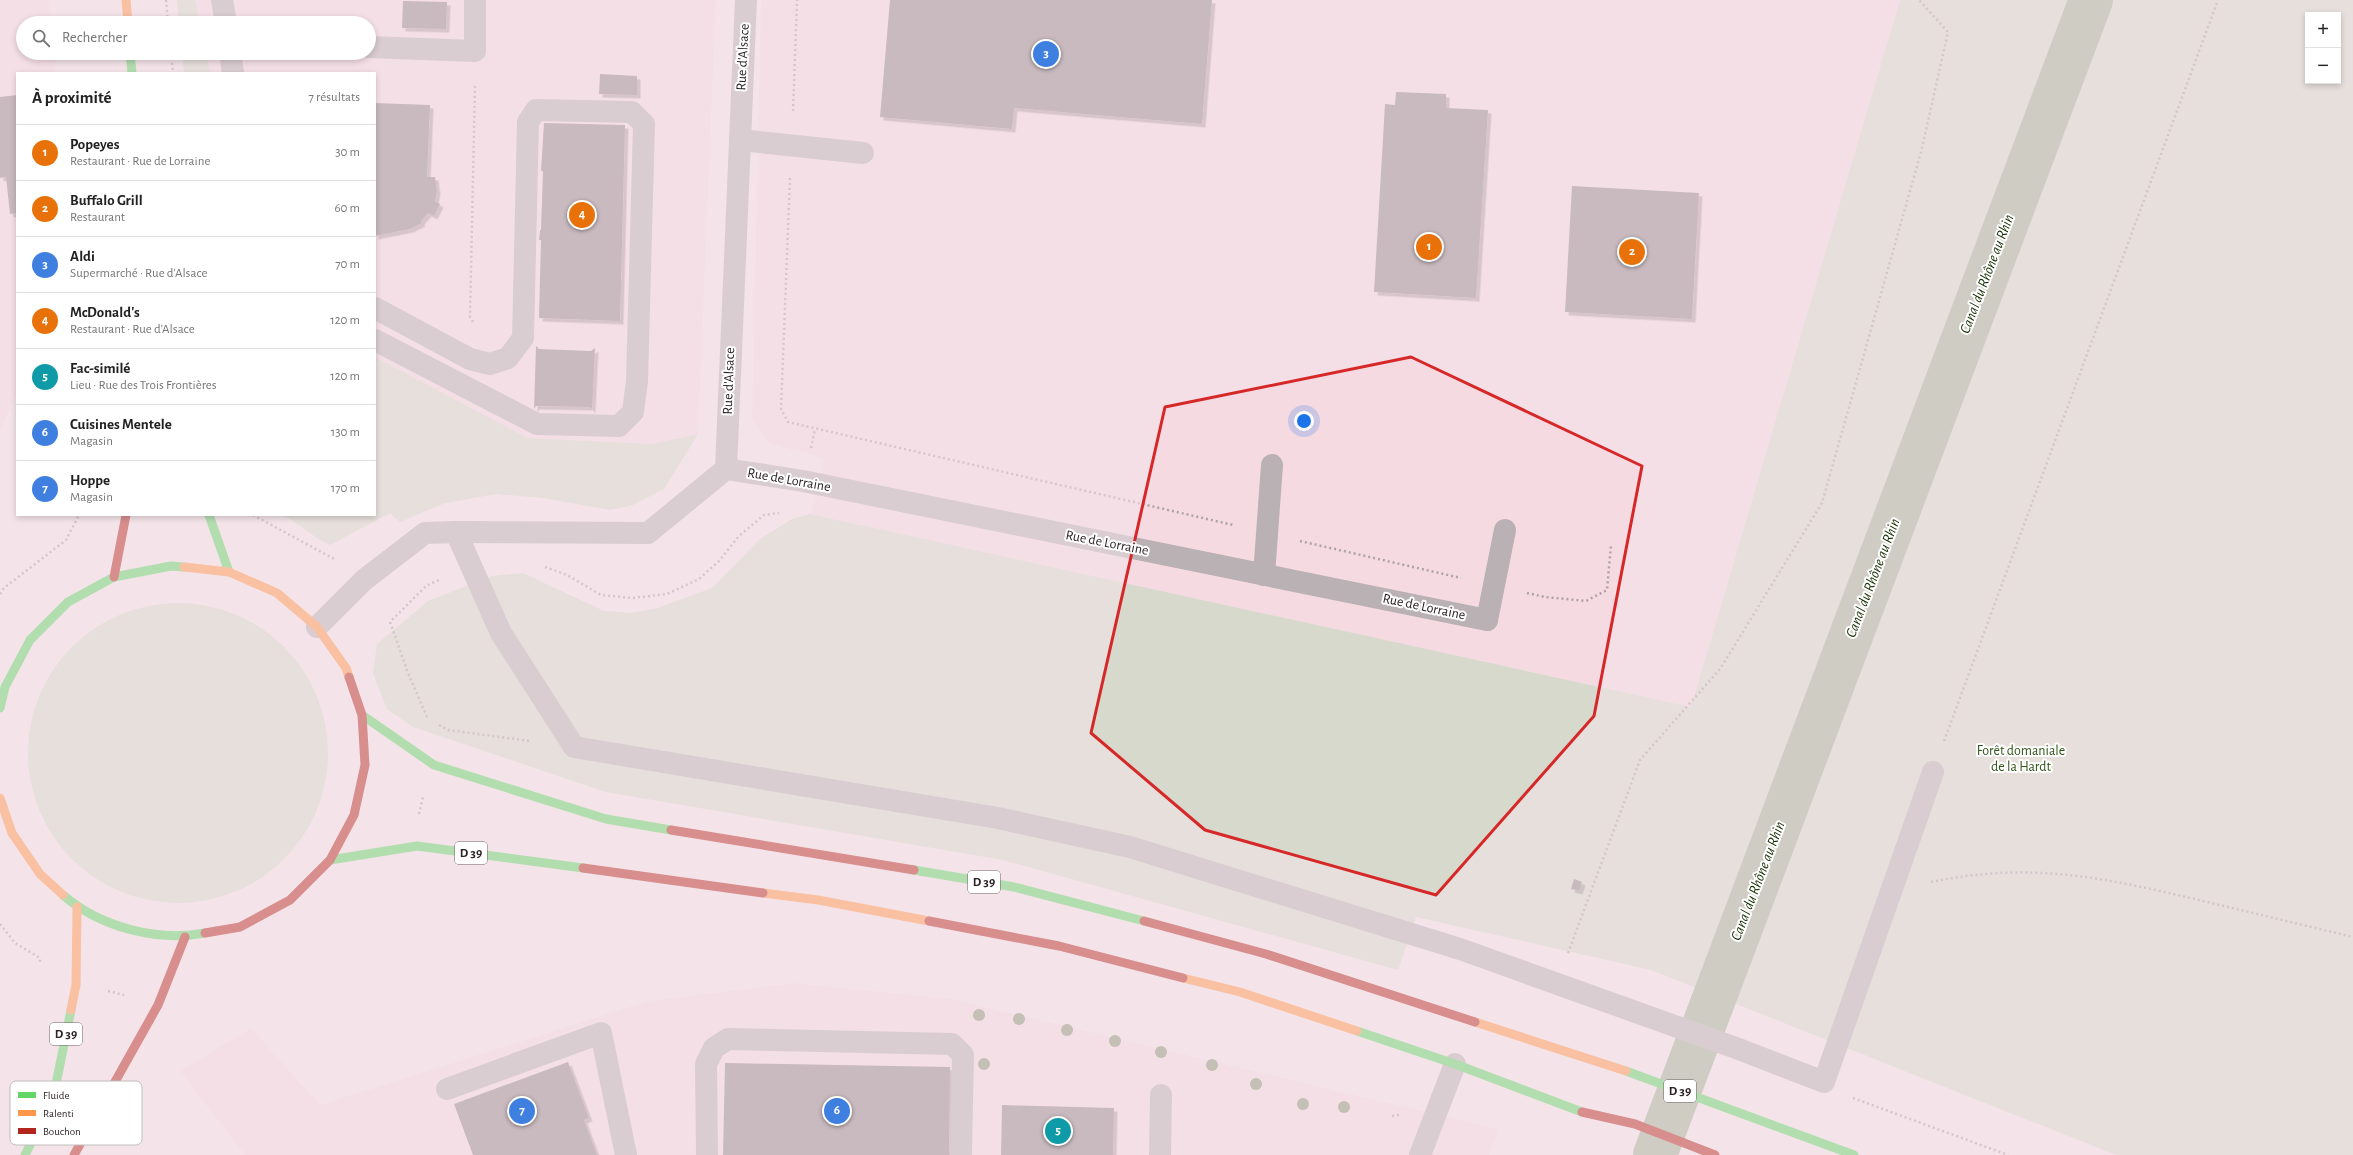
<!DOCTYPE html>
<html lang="fr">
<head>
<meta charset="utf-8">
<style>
  :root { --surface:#fff; --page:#f2f2f2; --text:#222; --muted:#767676; --line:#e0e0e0; --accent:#73676a }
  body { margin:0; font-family:"Alegreya Sans",sans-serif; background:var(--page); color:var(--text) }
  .controls { position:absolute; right:12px; top:12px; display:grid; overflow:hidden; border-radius:0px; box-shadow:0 2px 6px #0003 }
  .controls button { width:36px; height:36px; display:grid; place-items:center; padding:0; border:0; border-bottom:1px solid var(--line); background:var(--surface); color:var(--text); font:20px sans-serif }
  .you { position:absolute; left:1304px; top:421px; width:14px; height:14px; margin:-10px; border:3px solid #fff; border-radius:50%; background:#1a73e8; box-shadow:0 0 0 6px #1a73e833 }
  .badge { display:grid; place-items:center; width:26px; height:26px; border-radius:50%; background:var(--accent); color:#fff; font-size:13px; font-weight:700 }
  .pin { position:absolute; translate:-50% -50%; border:2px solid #fff; box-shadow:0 1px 4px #0006 }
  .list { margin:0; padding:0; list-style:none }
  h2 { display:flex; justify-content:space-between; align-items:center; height:52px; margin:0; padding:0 16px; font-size:17px }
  h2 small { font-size:13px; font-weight:400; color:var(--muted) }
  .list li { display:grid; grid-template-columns:26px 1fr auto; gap:12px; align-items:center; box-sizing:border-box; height:56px; padding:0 16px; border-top:1px solid var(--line) }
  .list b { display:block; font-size:15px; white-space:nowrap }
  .list p { margin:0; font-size:13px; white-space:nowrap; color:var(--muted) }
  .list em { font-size:13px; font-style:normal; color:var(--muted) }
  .icon { flex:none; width:22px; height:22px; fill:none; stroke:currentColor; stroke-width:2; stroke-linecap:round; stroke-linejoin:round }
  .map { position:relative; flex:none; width:2353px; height:1155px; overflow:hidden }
  .search { position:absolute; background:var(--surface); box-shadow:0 2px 6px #0003; left:16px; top:16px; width:360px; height:44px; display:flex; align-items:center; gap:10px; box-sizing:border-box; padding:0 14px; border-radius:22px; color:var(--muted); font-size:15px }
  .panel { position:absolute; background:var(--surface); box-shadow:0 2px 6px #0003; left:16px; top:72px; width:360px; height:444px; border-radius:0px }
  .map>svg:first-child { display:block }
</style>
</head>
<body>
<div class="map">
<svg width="2353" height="1155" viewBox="0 0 2353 1155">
  <defs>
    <filter id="shadow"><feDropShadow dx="3.5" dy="3.5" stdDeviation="0" flood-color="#0004"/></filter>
  </defs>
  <rect width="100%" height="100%" fill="#f4e4e9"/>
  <g fill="#f6dae2">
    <polygon points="0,0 50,0 52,23 23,23 23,53 54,53 56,73 17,73 17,392 0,432"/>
    <polygon points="195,0 716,0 698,434 652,444 528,438 375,357 375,73 210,73 206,53 369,53 369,23 200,23"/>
    <polygon points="761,0 1900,0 1691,707 810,514 824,458 770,444 752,418"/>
    <polygon points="794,983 952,999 1498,1129 1489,1155 245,1155 180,1071 251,1028 320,1105 648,1001"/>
  </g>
  <g fill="#d6d9cb" fill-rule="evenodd">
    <polygon points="177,0 195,0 200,23 179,23"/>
    <path d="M1900,0H2353V1155H2116L1651,970L1416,917L1398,970L1003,860L606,792L413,727L387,709L373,673L377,644L428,601L492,576L523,573L604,611L632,613L658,608L712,588L760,539L792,519L810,514L1691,707ZM2308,15H2338V81H2308Z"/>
    <polygon points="182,53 206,53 210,73 184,73"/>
    <path d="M375,357L528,438L652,444L698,434L664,489L633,505L610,510L543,498L496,494L445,503L400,522L390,513L330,545C310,536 301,523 281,515H375Z"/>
    <circle cx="178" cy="753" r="150"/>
  </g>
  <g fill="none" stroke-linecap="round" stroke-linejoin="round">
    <polyline stroke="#a2b095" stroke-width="44" points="1655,1155 2091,0"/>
  </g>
  <g fill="#94888c" filter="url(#shadow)">
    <polygon points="890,0 1212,0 1202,124 1014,108 1012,129 880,117"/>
    <polygon points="403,1 447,2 446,29 402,28"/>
    <polygon points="600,74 637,76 637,95 599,94"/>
    <polygon points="1396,92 1446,94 1446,108 1488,110 1476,298 1374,292 1385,104 1395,105"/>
    <polygon points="17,95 17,213 10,214 6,177 0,178 0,97"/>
    <polygon points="375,103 430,105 427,177 435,177 437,191 435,201 440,204 434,216 428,213 421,221 422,223 410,229 375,236"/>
    <polygon points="544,123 625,125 620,321 539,318 541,240 539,240 540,230 541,230 543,171 541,171"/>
    <polygon points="1572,186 1699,193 1692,319 1565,312"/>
    <polygon points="536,346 539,349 591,351 595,348 592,410 590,407 536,406 534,409"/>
    <polygon points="1574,879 1582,882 1579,891 1571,889"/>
    <polygon points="568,1062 589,1118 584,1120 597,1155 473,1155 454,1104"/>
    <polygon points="725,1063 950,1067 949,1155 723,1155"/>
    <polygon points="1002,1105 1114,1108 1113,1155 1001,1155"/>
  </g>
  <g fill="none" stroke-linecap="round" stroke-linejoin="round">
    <g stroke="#ada3a7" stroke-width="2.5" stroke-dasharray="2 3" stroke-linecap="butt">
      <polyline points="166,0 168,23"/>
      <polyline points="171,53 173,73"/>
      <polyline points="793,111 797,0"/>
      <polyline points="790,178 781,409 788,422 1233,525"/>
      <polyline points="473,322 470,317 475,83"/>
      <polyline points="811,448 815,429"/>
      <polyline points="253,515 336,560"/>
      <polyline points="1300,541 1461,578"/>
      <polyline points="545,567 567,575 601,595 632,598 667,594 699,579 719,561 739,536 764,515 779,513"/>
      <polyline points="1527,593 1545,597 1586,601 1607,590 1611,545"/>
      <polyline points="0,594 4,588 66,540 79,515"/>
      <polyline points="427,717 408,673 390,622 426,586 441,579"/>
      <polyline points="439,725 448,730 530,741"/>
      <polyline points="1944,741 2218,0"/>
      <polyline points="419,814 423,797"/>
      <path d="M1931,882C2031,861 2106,878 2203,901C2253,913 2303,925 2353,937"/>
      <polyline points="0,924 15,943 40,958 40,964"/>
      <polyline points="1568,953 1640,760 1720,669 1822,503 1921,152 1948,32 1919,0"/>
      <polyline points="108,991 124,995"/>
      <polyline points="1853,1098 2008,1155"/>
      <polyline points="1392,1116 1399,1115"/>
    </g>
    <g stroke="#bab1b4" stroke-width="22">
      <polyline points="222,0 226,23"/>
      <polyline points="369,47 475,51 475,0"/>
      <polyline points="230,53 233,73"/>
      <polyline points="740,140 863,153"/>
      <polyline points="375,308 470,359 490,364 508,358 523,338 528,122 536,110 632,112 644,124 637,381 633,412 619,426 537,424 375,340"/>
      <polyline points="1264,575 1272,465"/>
      <polyline points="1487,620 1505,530"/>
      <polyline points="317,627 364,580 425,533 456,532 501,633 574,747 998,818 1130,847 1460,949 1736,1048 1824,1082 1933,772"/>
      <polyline points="447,1089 601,1033 626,1155"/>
      <polyline points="707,1155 706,1064 714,1048 728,1039 952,1044 963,1055 961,1155"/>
      <polyline points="1160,1155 1161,1095"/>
    </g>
    <g stroke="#bab1b4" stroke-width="22">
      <polyline points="726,469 803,481 1487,620"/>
      <polyline points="456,532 648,533 726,469 746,0"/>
      <polyline points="1420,1155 1455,1064"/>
    </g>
    <g stroke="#63d668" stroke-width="9">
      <polyline points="130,53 132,73"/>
      <polyline points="209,515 229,572"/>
      <polyline points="0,708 5,687 30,640 68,602 114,577 171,566 184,567"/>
      <polyline points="362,715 434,765 606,819 671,830"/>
      <polyline points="330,860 417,846 583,868"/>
      <polyline points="914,870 1014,887 1144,921"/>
      <path d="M63,895C100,927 157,942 205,933"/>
      <polyline points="1357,1031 1455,1064 1582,1112"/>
      <polyline points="1626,1071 1854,1155"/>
      <polyline points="25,1155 53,1099 71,1010"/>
    </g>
    <g stroke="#ff974d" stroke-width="9">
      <polyline points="126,0 128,23"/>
      <polyline points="184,567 229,572 277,593 317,627 346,668 349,677"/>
      <polyline points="0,798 12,833 40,874 63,895"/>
      <polyline points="763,893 818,900 929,921"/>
      <polyline points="1183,978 1240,992 1357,1031"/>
      <polyline points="71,1010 76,985 77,907"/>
      <polyline points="1475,1022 1626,1071"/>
    </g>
    <g stroke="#b3261e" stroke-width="9">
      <polyline points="114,577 126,515"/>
      <polyline points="671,830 914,870"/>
      <polyline points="583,868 763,893"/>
      <polyline points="929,921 1059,946 1183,978"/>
      <polyline points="1144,921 1266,954 1475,1022"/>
      <polyline points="205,933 240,927 290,900 330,860 354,815 365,765 362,715 349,677"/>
      <polyline points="1582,1112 1635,1124 1715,1155"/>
      <polyline points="74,1155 158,1005 185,937"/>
    </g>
  </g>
  <g fill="#899577">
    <circle cx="979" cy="1015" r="6"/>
    <circle cx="1019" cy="1019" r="6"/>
    <circle cx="1067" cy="1030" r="6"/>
    <circle cx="1115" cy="1041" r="6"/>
    <circle cx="1161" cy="1052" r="6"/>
    <circle cx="984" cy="1064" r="6"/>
    <circle cx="1212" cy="1065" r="6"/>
    <circle cx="1256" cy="1084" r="6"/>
    <circle cx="1303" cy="1104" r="6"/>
    <circle cx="1344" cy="1107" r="6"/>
  </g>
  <path d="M0 0H2353V1155H0ZM1411,357L1642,466L1594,716L1436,895L1205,830L1091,733L1165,407Z" fill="#f4e4e9" fill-opacity=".55" fill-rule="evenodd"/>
  <path fill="none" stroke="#d62828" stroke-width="3" stroke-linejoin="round" d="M1411,357L1642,466L1594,716L1436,895L1205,830L1091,733L1165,407Z"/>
  <g text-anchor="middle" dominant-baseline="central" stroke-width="4" stroke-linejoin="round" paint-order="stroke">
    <g fill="#fff" stroke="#6d6567" stroke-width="1">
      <rect x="455" y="842" width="32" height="22" rx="3"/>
      <rect x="968" y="871" width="32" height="22" rx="3"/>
      <rect x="50" y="1023" width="32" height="22" rx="3"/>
      <rect x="1664" y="1080" width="32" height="22" rx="3"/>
    </g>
    <g font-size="13" font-weight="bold" fill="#2e2326">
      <text x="471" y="853">D 39</text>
      <text x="984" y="882">D 39</text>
      <text x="66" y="1034">D 39</text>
      <text x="1680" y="1091">D 39</text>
    </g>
    <g font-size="14" fill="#2e2326" stroke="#fff">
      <text transform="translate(743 57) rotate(-87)">Rue d'Alsace</text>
      <text transform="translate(729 381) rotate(-88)">Rue d'Alsace</text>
      <text transform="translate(789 480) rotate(10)">Rue de Lorraine</text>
      <text transform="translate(1107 543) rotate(11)">Rue de Lorraine</text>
      <text transform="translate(1424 607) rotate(12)">Rue de Lorraine</text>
    </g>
    <g font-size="14" fill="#315419" stroke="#fff">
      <text x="2021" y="751">Forêt domaniale<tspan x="2021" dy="16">de la Hardt</tspan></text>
    </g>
    <g font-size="15" font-style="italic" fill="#173103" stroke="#fff">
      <text transform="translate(1987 274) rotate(-69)">Canal du Rhône au Rhin</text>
      <text transform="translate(1873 578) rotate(-69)">Canal du Rhône au Rhin</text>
      <text transform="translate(1758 881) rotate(-69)">Canal du Rhône au Rhin</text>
    </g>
  </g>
  <rect x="10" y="1081" width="132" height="64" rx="6" fill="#fff" stroke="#c0bdbe" stroke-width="1"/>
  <rect x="18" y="1092" width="18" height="6" fill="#63d668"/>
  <rect x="18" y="1110" width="18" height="6" fill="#ff974d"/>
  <rect x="18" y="1128" width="18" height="6" fill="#b3261e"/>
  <g font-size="11" fill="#2e2326">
    <text x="43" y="1099">Fluide</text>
    <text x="43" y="1117">Ralenti</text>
    <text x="43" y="1135">Bouchon</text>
  </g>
</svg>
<div class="controls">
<button>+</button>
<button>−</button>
</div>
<div class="you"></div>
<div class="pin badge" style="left:1429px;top:247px;background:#e8710a">1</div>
<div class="pin badge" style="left:1632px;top:252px;background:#e8710a">2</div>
<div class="pin badge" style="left:1046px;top:54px;background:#3f7fe0">3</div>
<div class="pin badge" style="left:582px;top:215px;background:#e8710a">4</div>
<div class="pin badge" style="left:1058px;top:1131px;background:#0f9aa8">5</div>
<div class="pin badge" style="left:837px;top:1111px;background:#3f7fe0">6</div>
<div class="pin badge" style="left:522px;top:1111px;background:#3f7fe0">7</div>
<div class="search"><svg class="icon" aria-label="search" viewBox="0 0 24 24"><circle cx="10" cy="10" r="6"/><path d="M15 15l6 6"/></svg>Rechercher</div>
<section class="panel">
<h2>À proximité<small>7 résultats</small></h2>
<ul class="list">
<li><span class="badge" style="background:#e8710a">1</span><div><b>Popeyes</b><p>Restaurant · Rue de Lorraine</p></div><em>30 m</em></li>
<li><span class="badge" style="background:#e8710a">2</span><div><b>Buffalo Grill</b><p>Restaurant</p></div><em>60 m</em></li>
<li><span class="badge" style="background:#3f7fe0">3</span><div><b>Aldi</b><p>Supermarché · Rue d'Alsace</p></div><em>70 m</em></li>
<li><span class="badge" style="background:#e8710a">4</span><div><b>McDonald's</b><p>Restaurant · Rue d'Alsace</p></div><em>120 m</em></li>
<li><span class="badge" style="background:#0f9aa8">5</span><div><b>Fac-similé</b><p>Lieu · Rue des Trois Frontières</p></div><em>120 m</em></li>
<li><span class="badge" style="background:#3f7fe0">6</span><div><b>Cuisines Mentele</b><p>Magasin</p></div><em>130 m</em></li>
<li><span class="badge" style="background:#3f7fe0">7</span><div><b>Hoppe</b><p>Magasin</p></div><em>170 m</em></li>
</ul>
</section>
</div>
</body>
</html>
